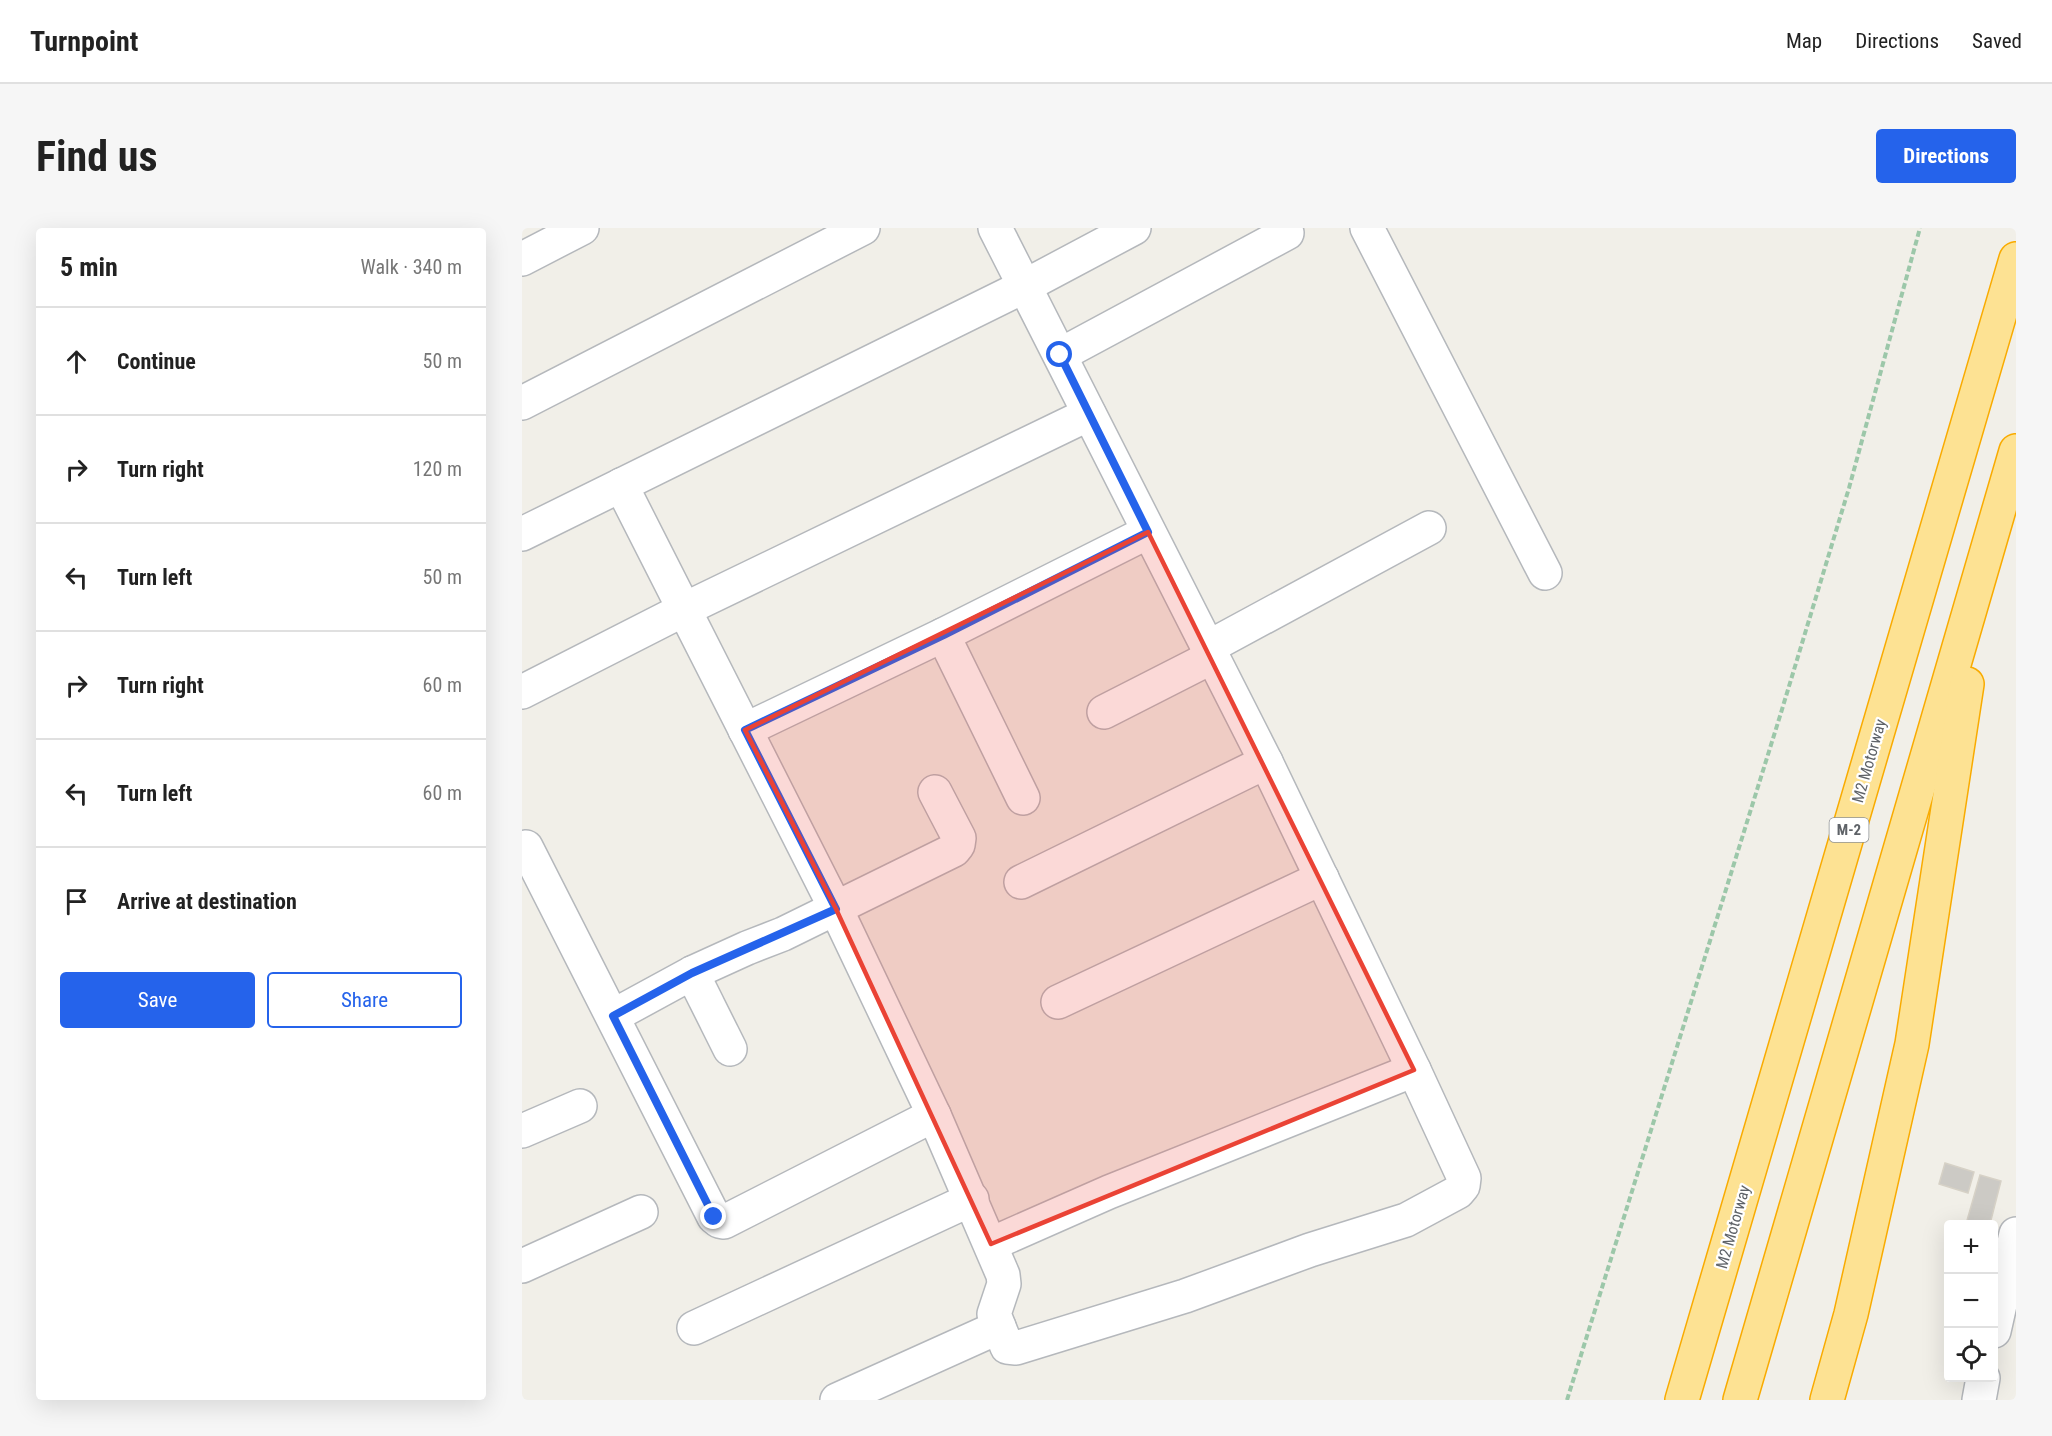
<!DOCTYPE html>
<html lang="en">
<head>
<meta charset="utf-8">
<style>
  :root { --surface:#fff; --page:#f6f6f6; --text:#222; --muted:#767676; --line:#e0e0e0; --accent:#2563eb }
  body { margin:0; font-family:"Roboto Condensed",sans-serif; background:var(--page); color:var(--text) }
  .controls { position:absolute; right:18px; bottom:18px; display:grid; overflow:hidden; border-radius:6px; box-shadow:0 6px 24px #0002 }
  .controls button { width:54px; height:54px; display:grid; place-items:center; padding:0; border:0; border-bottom:2px solid var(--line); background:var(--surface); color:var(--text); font:30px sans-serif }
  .stop { position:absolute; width:18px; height:18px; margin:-14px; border:4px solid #2563eb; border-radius:50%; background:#fff }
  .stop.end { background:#2563eb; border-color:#fff; box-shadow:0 2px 6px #0008 }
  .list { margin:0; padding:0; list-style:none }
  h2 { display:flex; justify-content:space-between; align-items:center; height:78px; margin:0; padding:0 24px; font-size:26px }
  h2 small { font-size:20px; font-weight:400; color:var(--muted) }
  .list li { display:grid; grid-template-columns:39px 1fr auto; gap:18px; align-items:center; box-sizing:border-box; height:108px; padding:0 24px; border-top:2px solid var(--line) }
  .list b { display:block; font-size:22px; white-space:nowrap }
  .list em { font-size:20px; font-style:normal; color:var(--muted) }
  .actions { display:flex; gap:12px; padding:18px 24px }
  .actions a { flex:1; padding:14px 0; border:2px solid var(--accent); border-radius:6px; text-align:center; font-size:21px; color:var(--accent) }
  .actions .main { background:var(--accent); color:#fff }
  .icon { flex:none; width:33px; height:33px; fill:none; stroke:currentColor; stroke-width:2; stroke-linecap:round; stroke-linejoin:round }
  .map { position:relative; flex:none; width:1494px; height:1172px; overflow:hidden; border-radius:6px }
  header { display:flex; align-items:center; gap:36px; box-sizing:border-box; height:84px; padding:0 30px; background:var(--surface); border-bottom:2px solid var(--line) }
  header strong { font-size:28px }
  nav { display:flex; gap:33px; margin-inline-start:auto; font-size:21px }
  .intro { display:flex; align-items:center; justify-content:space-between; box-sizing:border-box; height:144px; padding:0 36px }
  h1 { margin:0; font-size:42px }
  .button { padding:15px 27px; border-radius:6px; background:var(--accent); color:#fff; font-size:21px; font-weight:700 }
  main { display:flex; gap:36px; padding:0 36px }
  aside { flex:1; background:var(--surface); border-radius:6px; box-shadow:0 6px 24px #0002 }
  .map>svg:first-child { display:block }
</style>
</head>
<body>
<header>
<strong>Turnpoint</strong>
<nav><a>Map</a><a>Directions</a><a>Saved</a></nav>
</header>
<div class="intro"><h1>Find us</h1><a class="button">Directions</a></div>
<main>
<aside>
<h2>5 min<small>Walk · 340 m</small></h2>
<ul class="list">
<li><svg class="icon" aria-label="ahead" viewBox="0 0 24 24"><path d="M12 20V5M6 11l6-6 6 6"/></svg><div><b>Continue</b></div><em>50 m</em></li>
<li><svg class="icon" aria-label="right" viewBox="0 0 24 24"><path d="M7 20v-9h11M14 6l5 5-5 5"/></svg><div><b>Turn right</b></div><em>120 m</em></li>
<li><svg class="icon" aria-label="left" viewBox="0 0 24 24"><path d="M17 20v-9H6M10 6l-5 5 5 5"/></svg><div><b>Turn left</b></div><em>50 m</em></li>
<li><svg class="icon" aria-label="right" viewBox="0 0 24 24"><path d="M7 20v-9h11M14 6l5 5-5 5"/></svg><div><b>Turn right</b></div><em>60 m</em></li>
<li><svg class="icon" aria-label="left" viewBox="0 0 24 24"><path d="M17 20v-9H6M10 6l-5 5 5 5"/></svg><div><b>Turn left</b></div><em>60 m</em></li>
<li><svg class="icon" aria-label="arrive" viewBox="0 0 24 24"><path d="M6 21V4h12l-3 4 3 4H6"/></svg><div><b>Arrive at destination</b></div></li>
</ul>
<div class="actions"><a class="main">Save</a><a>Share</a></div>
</aside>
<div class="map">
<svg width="1494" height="1172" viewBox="0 0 1494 1172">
  <rect width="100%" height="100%" fill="#f1efe8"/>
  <g fill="#cccac5" stroke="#d6d1c6" stroke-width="1.5">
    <polygon points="1423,935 1452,944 1446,965 1417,956"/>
    <polygon points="1458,947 1479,953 1468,996 1444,996"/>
  </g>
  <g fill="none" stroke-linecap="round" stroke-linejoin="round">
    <g stroke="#b5b8bc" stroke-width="36">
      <g id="minor">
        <polyline points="845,0 1023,345"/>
        <polyline points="0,31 60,0"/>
        <polyline points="538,127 765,5"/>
        <polyline points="0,175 341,0"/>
        <polyline points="99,257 314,681 412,887 481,1047 482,1056 472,1086 485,1119 494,1120 663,1068 788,1022 884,992 936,964 941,958 942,950 892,842 744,534 473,0"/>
        <polyline points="0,306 503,58 612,0"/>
        <polyline points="421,407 501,570"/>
        <polyline points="685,420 907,300"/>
        <polyline points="0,464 161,382 567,186"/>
        <polyline points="582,484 690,429"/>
        <polyline points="223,502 421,407 626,304"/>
        <polyline points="4,619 192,989 197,993 202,994 412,887"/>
        <polyline points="499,654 744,534"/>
        <polyline points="170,745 208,821"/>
        <polyline points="536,774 800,650"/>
        <polyline points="91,788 170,745 225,720 261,706 432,622 436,617 437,610 413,564"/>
        <polyline points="0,903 58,878"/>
        <polyline points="469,1016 587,964 892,842"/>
        <polyline points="0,1038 119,984"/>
        <polyline points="172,1100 450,971"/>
        <polyline points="1472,1103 1494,1006"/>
        <polyline points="315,1172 477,1099"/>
        <polyline points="1457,1172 1461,1150"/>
      </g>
    </g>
    <g stroke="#f9ab00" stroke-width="36">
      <g id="highway">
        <polyline points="1160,1172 1494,31"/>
        <polyline points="1218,1172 1494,223"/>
        <polyline points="1305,1172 1329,1086 1390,816 1445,456"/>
      </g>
    </g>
    <polyline stroke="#9cc7a9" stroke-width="4" stroke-dasharray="6 3" stroke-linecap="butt" points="1045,1172 1258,488 1327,260 1398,0"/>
    <use href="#minor" stroke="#fff" stroke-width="33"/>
    <use href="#highway" stroke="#fde293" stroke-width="33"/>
  </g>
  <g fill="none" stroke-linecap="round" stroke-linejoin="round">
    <polyline stroke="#2563eb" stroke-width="8" points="192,989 91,788 170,745 314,681 223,502 422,407 626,304 538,127"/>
  </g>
  <path fill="#ea4335" fill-opacity="0.2" stroke="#ea4335" stroke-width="4.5" stroke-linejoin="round" d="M626,304L892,842L469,1016L314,681L223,502Z"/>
  <g text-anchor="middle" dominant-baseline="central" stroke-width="4.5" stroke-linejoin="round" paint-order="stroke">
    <rect fill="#fff" stroke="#8f9295" stroke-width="1.5" x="1307.5" y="590" width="39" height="24" rx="4.5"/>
    <g font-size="15" font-weight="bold" fill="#5f6368">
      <text x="1327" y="602">M-2</text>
    </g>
    <g font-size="16" fill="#5f6368" stroke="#fff">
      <text transform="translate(1347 533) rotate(-74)">M2 Motorway</text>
      <text transform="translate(1211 999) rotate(-74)">M2 Motorway</text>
    </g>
  </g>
</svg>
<div class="controls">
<button>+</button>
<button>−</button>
<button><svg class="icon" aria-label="locate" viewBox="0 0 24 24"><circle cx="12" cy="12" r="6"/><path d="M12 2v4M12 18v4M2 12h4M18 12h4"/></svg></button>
</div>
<div class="stop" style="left:538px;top:127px"></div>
<div class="stop end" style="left:192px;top:989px"></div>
</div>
</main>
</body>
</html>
